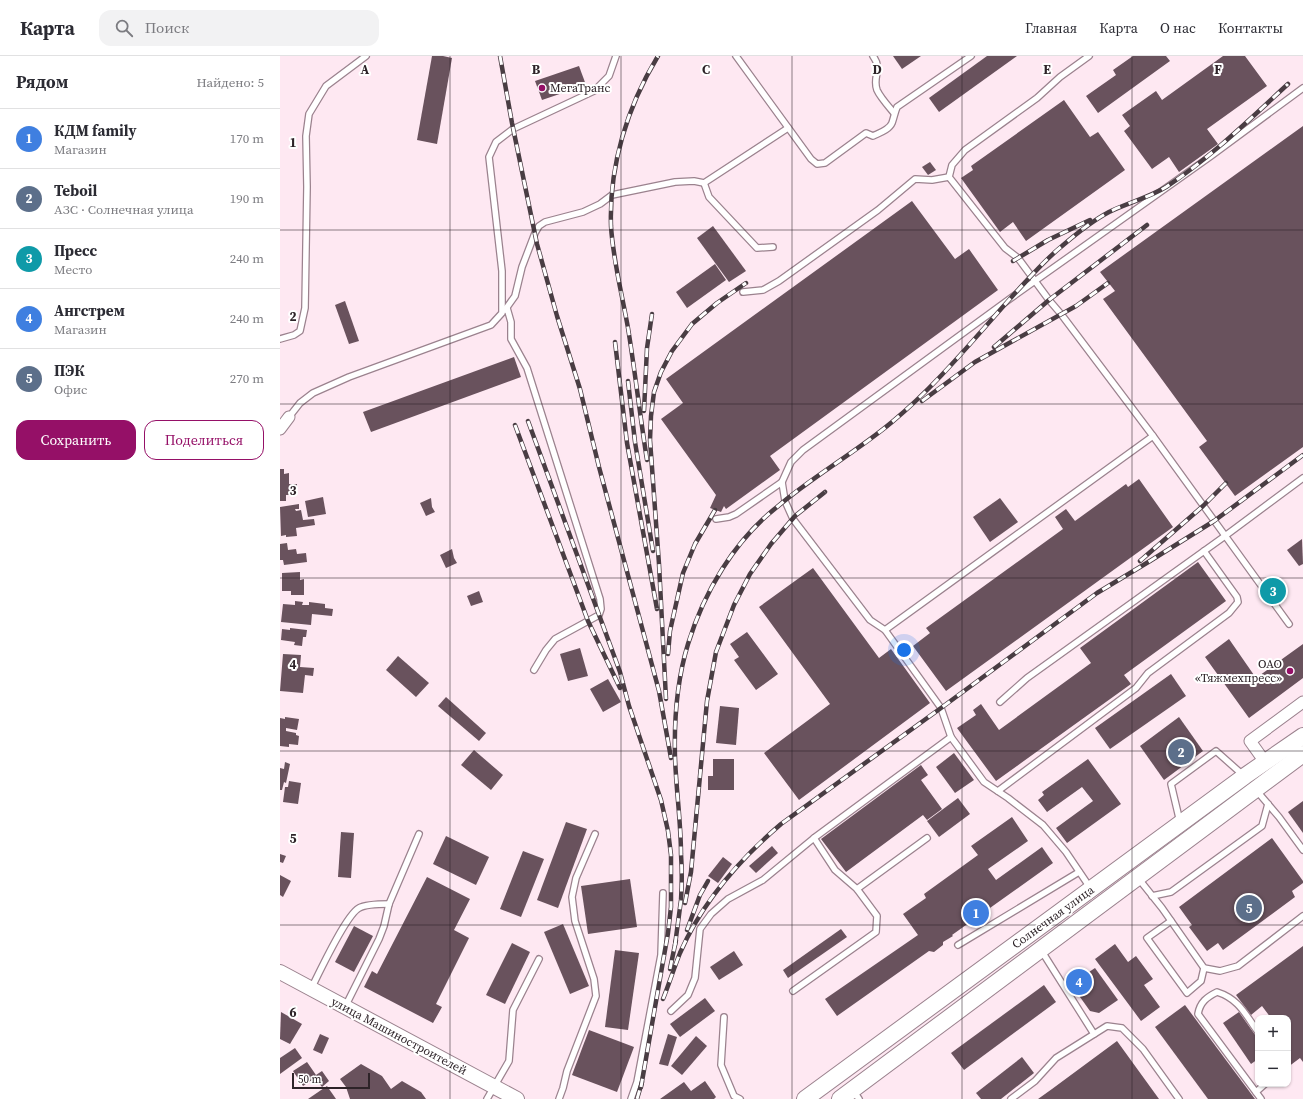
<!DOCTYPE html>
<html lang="ru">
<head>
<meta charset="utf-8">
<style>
  :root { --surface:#fff; --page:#f2f2f3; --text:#2b2b33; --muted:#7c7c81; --line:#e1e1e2; --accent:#951067 }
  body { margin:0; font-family:"Source Serif 4",serif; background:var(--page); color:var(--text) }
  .controls { position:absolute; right:12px; bottom:12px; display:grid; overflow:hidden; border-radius:8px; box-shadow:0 1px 3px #0004 }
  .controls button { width:36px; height:36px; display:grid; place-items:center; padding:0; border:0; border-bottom:1px solid var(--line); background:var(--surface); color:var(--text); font:20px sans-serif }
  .scale { position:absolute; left:12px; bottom:10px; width:78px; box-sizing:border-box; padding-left:4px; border:2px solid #2d2328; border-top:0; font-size:11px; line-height:14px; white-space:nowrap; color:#2d2328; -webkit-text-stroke:3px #fff; paint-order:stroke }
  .you { position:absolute; left:624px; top:594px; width:14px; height:14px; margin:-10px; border:3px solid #fff; border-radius:50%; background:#1a73e8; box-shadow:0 0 0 6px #1a73e833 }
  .badge { display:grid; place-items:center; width:26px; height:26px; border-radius:50%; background:var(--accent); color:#fff; font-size:13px; font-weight:700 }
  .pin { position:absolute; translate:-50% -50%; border:2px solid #fff; box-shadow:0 1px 4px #0006 }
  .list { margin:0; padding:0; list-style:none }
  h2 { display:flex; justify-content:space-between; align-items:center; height:52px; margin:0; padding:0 16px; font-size:17px }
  h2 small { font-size:13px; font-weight:400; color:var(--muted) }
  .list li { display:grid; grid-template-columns:26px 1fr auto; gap:12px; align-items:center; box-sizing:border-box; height:60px; padding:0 16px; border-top:1px solid var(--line) }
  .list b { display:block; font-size:15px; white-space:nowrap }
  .list p { margin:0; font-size:13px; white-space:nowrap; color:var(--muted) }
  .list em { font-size:13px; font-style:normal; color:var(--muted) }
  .actions { display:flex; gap:8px; padding:12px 16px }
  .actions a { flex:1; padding:9px 0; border:1px solid var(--accent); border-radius:12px; text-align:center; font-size:14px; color:var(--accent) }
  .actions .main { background:var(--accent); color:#fff }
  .icon { flex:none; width:22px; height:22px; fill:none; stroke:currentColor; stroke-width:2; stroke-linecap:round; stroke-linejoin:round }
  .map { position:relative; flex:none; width:1023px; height:1043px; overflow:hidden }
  header { display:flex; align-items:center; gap:24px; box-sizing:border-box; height:56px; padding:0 20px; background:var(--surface); border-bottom:1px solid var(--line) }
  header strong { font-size:19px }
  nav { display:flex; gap:22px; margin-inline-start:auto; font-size:14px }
  .search { width:280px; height:36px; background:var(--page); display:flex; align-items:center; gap:10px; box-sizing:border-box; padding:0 14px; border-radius:12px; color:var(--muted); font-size:15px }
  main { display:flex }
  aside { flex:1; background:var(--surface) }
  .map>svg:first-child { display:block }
</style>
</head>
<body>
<header>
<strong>Карта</strong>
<div class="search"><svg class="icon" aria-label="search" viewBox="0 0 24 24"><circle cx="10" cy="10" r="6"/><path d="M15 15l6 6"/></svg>Поиск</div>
<nav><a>Главная</a><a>Карта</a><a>О нас</a><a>Контакты</a></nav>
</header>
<main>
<aside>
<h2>Рядом<small>Найдено: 5</small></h2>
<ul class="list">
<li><span class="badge" style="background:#3f7fe0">1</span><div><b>КДМ family</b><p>Магазин</p></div><em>170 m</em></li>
<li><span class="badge" style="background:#5c6f8a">2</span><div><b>Teboil</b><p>АЗС · Солнечная улица</p></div><em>190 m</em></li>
<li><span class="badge" style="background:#0f9aa8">3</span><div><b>Пресс</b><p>Место</p></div><em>240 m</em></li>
<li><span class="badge" style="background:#3f7fe0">4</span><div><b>Ангстрем</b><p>Магазин</p></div><em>240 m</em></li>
<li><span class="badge" style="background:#5c6f8a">5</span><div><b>ПЭК</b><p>Офис</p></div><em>270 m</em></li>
</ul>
<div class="actions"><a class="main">Сохранить</a><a>Поделиться</a></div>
</aside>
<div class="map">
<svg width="1023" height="1043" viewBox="0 0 1023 1043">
  <rect width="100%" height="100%" fill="#fee8f2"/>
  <g fill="#69525d">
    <polygon points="152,0 163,0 172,2 157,88 137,84"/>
    <polygon points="613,0 641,0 622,13"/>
    <polygon points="707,0 737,0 659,56 649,42"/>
    <polygon points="853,0 886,0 890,5 818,57 806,40 836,19 833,14"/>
    <polygon points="943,0 965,0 987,30 927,73 938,88 899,116 889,101 872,113 844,75 850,70 842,59 876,35 882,44"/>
    <polygon points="299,10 306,29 262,44 255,25"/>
    <polygon points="784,44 810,81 818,76 845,114 746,185 733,166 720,176 681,122 693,114 691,110"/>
    <polygon points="1023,70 1023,391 955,440 919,391 927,385 823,243 835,235 820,216"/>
    <polygon points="650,106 656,114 648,119 642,111"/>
    <polygon points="632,145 675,203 689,193 718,234 490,400 500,414 446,453 444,450 441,456 430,452 436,439 381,363 403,347 386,323"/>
    <polygon points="433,170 466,215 449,226 417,182"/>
    <polygon points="435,208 446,224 407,252 396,236"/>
    <polygon points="65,245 79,285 69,288 55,249"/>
    <polygon points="234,301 241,321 91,376 83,356"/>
    <polygon points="0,413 4,413 4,418 9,417 9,428 17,428 17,439 6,439 6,445 0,445"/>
    <polygon points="859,423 893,471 666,635 633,590 650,577 646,572 783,473 775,461 786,453 795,465 846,428 848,431"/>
    <polygon points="43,441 46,458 28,461 25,445"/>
    <polygon points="151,442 152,451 155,456 146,460 140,447"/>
    <polygon points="720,442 738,466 710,486 693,461"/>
    <polygon points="19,448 19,453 15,453 16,455 21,454 23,464 34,463 35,469 16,472 17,480 6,481 6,479 1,480 0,451"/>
    <polygon points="1022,483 1023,508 1019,510 1007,494"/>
    <polygon points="7,487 8,494 16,493 17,498 26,497 27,506 4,509 3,504 0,504 0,488"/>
    <polygon points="172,493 174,502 177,507 166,512 160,499"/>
    <polygon points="918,506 946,545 844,619 851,628 716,725 677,672 696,659 693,654 701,648 719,674 811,607 800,592"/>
    <polygon points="533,512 599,602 611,593 650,647 519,744 484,697 550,648 479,551"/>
    <polygon points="20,516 20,524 24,523 24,539 11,539 11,535 2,535 2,517"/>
    <polygon points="199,535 203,546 191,550 187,540"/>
    <polygon points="15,545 23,546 22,549 29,549 29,546 45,548 45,552 53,553 52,560 32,558 31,569 1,566 3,548 15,549"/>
    <polygon points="10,572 27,574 26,581 23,581 22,590 14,589 15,586 1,584 2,573 10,574"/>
    <polygon points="467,576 498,618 476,634 454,604 459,601 450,588"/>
    <polygon points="949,583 976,622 1023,588 1023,622 969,662 925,601"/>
    <polygon points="300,592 308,620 288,625 280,598"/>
    <polygon points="3,598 21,599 20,611 34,612 33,620 25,619 23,637 0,635"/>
    <polygon points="118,600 149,627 136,641 106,614"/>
    <polygon points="891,618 906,640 830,693 815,672"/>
    <polygon points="328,623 341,646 323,656 310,633"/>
    <polygon points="166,641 206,677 199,685 158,650"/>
    <polygon points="440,650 459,652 456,689 436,687"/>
    <polygon points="5,661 19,663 17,674 6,672 6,675 16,677 16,679 19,680 18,689 9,688 9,691 0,690 0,662 5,663"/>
    <polygon points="899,661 923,695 884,724 860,690"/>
    <polygon points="194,694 223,719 211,734 181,709"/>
    <polygon points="674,697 694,724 675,737 656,711"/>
    <polygon points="433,703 454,703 454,734 428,734 428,720 433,720"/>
    <polygon points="808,703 841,748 787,787 776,772 813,745 802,731 767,756 758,744 764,739 762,736"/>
    <polygon points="5,706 10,708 6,727 4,726 2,734 0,734 0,712 4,713"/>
    <polygon points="641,709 648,719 641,724 662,753 647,764 643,759 566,816 541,783"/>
    <polygon points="9,725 21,727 18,748 3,746 5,731 8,731"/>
    <polygon points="678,742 690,758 659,781 647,765"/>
    <polygon points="1023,745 1023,777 1008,756"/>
    <polygon points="732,761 748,785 708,813 716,824 762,791 773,807 672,879 673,880 663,886 663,889 654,896 649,895 557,960 545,943 638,879 623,858 646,842 644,838 698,799 691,790"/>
    <polygon points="286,766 307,773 278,852 257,844"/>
    <polygon points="61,776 74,777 71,822 58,821"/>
    <polygon points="166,780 209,801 196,829 153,808"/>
    <polygon points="992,782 1023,825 1023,827 1012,835 1015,841 943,894 938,887 927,895 909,871 912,869 899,851"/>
    <polygon points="492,790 498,797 476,817 469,810"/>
    <polygon points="243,795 264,803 241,861 220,853"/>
    <polygon points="0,798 6,800 3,807 0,806"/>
    <polygon points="443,801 452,808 438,827 428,820"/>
    <polygon points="0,819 11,825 3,841 0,839"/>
    <polygon points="147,821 190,843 174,874 189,882 156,948 162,951 153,967 84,931 92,915 97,918"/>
    <polygon points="350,823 357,871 308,878 301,830"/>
    <polygon points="283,868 309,930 290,938 264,876"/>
    <polygon points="74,870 93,880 74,916 55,906"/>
    <polygon points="561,873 567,881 508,922 503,914"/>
    <polygon points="232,887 250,896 225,948 206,939"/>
    <polygon points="835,888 848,906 856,900 873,923 864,929 880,951 861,965 815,903"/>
    <polygon points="1023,890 1023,1006 1020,1002 1008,1011 1008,962 991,962 982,950 971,959 956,939"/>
    <polygon points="335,894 359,897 348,974 325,971"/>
    <polygon points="454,895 463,909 439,924 430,911"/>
    <polygon points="815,912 838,944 819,957 810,955 795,934 797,924"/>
    <polygon points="764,929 776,946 684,1014 671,997"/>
    <polygon points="425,942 435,955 400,981 390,968"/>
    <polygon points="905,949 975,1043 928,1043 875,971"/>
    <polygon points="1,956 22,968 10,988 0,983"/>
    <polygon points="959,956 978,983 978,1003 971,1008 943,967"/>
    <polygon points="309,974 354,991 337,1036 292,1019"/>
    <polygon points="40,978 49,982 42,998 33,994"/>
    <polygon points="388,978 397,981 388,1010 379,1008"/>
    <polygon points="416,980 427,990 402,1019 391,1010"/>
    <polygon points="837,985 879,1043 758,1043 772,1033"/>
    <polygon points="15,992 22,1002 0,1018 0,1002"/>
    <polygon points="742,1001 754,1017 721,1043 701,1043 696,1037"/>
    <polygon points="27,1006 36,1019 42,1015 49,1025 42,1031 35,1022 23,1030 13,1015"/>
    <polygon points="81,1008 102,1020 111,1033 122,1025 141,1036 146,1043 70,1043 66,1031 60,1023"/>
    <polygon points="425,1025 436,1041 434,1043 380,1043 404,1026 411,1035"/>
    <polygon points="47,1030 56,1043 28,1043"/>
  </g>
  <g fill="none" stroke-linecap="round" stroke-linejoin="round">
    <g stroke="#9b828e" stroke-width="8">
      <g id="service">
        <path d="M456,0L531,103L537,108L545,107L586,77L593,80C599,77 609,74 612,67C614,61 615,56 617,51L691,0"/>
        <path d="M593,0C603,13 592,21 597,34C600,41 609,51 614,57"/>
        <polyline points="809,0 780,21 757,42 685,94 672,109 669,121 725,192 738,202 769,244 781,258 873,380 1009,568"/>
        <polyline points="424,127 429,141 477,192 493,191"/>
        <polyline points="463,236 483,234 499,225 598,154 635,123 652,124 669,121"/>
        <polyline points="227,252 231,266 231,283 247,312 320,543 321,553 319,559 275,583 266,594 254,614"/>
        <polyline points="225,254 235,240 242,211 255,177 259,170 265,166 303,156 320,148 332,139 395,126 414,125 424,127 508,72"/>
        <polyline points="0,283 14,279 20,275 25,252 27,131 26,80 29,58 46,30 86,0"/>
        <polyline points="9,361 20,347 33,337 69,321 211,269 222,257 222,215 209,101 216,86 233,73 314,35 329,20 336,0"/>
        <polyline points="436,463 449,461 456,458 502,426"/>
        <polyline points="605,574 873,380"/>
        <polyline points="720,646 747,622 945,480 1023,422"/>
        <polyline points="976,734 999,761 1023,794"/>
        <polyline points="718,735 856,632 868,617 949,557 958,546 957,541 924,495"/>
        <polyline points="900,766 891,728 936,695 963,719"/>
        <polyline points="858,822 882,852 924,912 940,915 958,910 1023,860"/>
        <polyline points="577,833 647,782"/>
        <polyline points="811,833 786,796 763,769 728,742 704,726 671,681 661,652 605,574 590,564 513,463 505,445 502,426 511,406 523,394 731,242 931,100 1023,32"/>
        <polyline points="872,840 891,836 982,770 988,748"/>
        <polyline points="891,865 867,882 907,937 921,925 924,912"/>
        <polyline points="678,889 799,816"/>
        <polyline points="761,894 814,978"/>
        <path d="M31,933C39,917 66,859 79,852C86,848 101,848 109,848"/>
        <polyline points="513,935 596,876 597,860 577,833 555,814 534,782"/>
        <polyline points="65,951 99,883 104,870 109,848 139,778"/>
        <polyline points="391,955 408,939 415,922 420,873 431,858 448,843 483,824 534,782 671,681"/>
        <polyline points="444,961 441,1009 454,1040 460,1043"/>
        <path d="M978,976C965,958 959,943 937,936C927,941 920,946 918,958L981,1043"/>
        <polyline points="573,1034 579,1043"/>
        <polyline points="976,1036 985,1028"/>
        <polyline points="207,1043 229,1005 233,954 259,903"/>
        <polyline points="279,1043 283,1032 287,1015 316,940 314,923 295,865 292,841 296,822 315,778"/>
        <polyline points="351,1043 357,1026 381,899 383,837"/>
        <polyline points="731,1043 755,1025 776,1002 827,970 842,972 863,993 899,1043"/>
      </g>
    </g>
    <g stroke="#9b828e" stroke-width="13">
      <g id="minor">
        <polyline points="0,373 9,361"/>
        <polyline points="985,706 970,685 1023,646"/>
      </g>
    </g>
    <g stroke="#9b828e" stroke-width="16">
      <polyline id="tertiary" points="0,916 237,1043"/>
    </g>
    <g stroke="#9b828e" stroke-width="18">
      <g id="secondary">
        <polyline points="525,1043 965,720 1023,680"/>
        <polyline points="560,1043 1023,698"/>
      </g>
    </g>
    <use href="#service" stroke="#fff" stroke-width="5.5"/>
    <use href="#minor" stroke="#fff" stroke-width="11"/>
    <use href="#tertiary" stroke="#fff" stroke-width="14"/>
    <use href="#secondary" stroke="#fff" stroke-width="16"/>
    <g stroke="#493d43" stroke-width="4.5">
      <g id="rail">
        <polyline points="220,0 232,67 257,188 277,260 300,333 319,411 379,635 391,702"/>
        <polyline points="733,205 768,184 810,164"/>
        <polyline points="335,286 347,387 377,553"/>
        <polyline points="714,291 769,244 867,169"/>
        <polyline points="348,325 355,386 373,495"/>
        <polyline points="642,345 695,306 796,250 828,227"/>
        <polyline points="364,355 367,292 372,258"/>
        <polyline points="248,365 340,616 349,650 381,744 388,775 391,799 391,851 388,877 361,1031"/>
        <polyline points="235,369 308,565 340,632"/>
        <path d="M367,404C360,360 355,315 348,272C342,238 333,204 331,170C329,110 347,51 378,0"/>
        <polyline points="860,505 923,450 946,427"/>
        <polyline points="388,598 390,575 403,517 415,488 435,454"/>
        <polyline points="386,643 379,508 370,384 371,360 374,336 381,316 392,295 412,268 437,247 466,227"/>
        <polyline points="405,847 411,816 427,645 436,596 454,549 470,518 491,488 515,460 545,436"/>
        <polyline points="407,874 420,839 428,825"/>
        <path d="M395,889C397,874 399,859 401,844C402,829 402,813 401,798C401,766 396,733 395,701C394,664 397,624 408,588C424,536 454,485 497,451C533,420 575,397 612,366C659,327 697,279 738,234C752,219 766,203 782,190C796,178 812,165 829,156C847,147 868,142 886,131C930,102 969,64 1008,28"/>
        <polyline points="390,913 396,884"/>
        <path d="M383,943C389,928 394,912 400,897C422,846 459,804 501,768L661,652L817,537L870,505L934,465L1023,399"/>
        <polyline points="357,1043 362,1026"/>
      </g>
    </g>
    <use href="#rail" stroke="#fff" stroke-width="3" stroke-dasharray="9" stroke-linecap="butt"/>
  </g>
  <path fill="none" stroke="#2d2328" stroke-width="1" stroke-opacity="0.55" d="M170,0V1043M341,0V1043M512,0V1043M682,0V1043M852,0V1043M0,174H1023M0,348H1023M0,522H1023M0,695H1023M0,869H1023"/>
  <g fill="#951067" stroke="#fff" stroke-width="1.5">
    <circle cx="262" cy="32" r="4"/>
    <circle cx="1010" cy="615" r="4"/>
  </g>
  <g text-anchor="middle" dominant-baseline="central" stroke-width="4" stroke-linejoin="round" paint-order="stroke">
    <g font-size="12" fill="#2d2328" stroke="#fff" text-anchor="start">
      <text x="270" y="32">МегаТранс</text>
      <text x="1002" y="608" text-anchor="end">ОАО<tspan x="1002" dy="14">«Тяжмехпресс»</tspan></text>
    </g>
    <g font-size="12" fill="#2d2328" stroke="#fff">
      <text transform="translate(773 861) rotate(-36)">Солнечная улица</text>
      <text transform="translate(119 980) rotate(28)">улица Машиностроителей</text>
    </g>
  </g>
  <g font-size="13" text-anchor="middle" font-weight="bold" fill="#2d2328" stroke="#fff" stroke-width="4" stroke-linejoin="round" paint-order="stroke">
    <text x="85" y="18">A</text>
    <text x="256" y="18">B</text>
    <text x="426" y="18">C</text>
    <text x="597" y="18">D</text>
    <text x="767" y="18">E</text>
    <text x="938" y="18">F</text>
    <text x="13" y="91">1</text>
    <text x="13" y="265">2</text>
    <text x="13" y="439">3</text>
    <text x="13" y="613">4</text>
    <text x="13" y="787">5</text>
    <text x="13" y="961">6</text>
  </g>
</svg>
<div class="controls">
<button>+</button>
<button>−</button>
</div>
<div class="scale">50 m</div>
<div class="you"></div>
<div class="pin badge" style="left:696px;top:857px;background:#3f7fe0">1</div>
<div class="pin badge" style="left:901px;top:696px;background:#5c6f8a">2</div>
<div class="pin badge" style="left:993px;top:535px;background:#0f9aa8">3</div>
<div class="pin badge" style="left:799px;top:926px;background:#3f7fe0">4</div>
<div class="pin badge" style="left:969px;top:852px;background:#5c6f8a">5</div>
</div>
</main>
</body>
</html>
